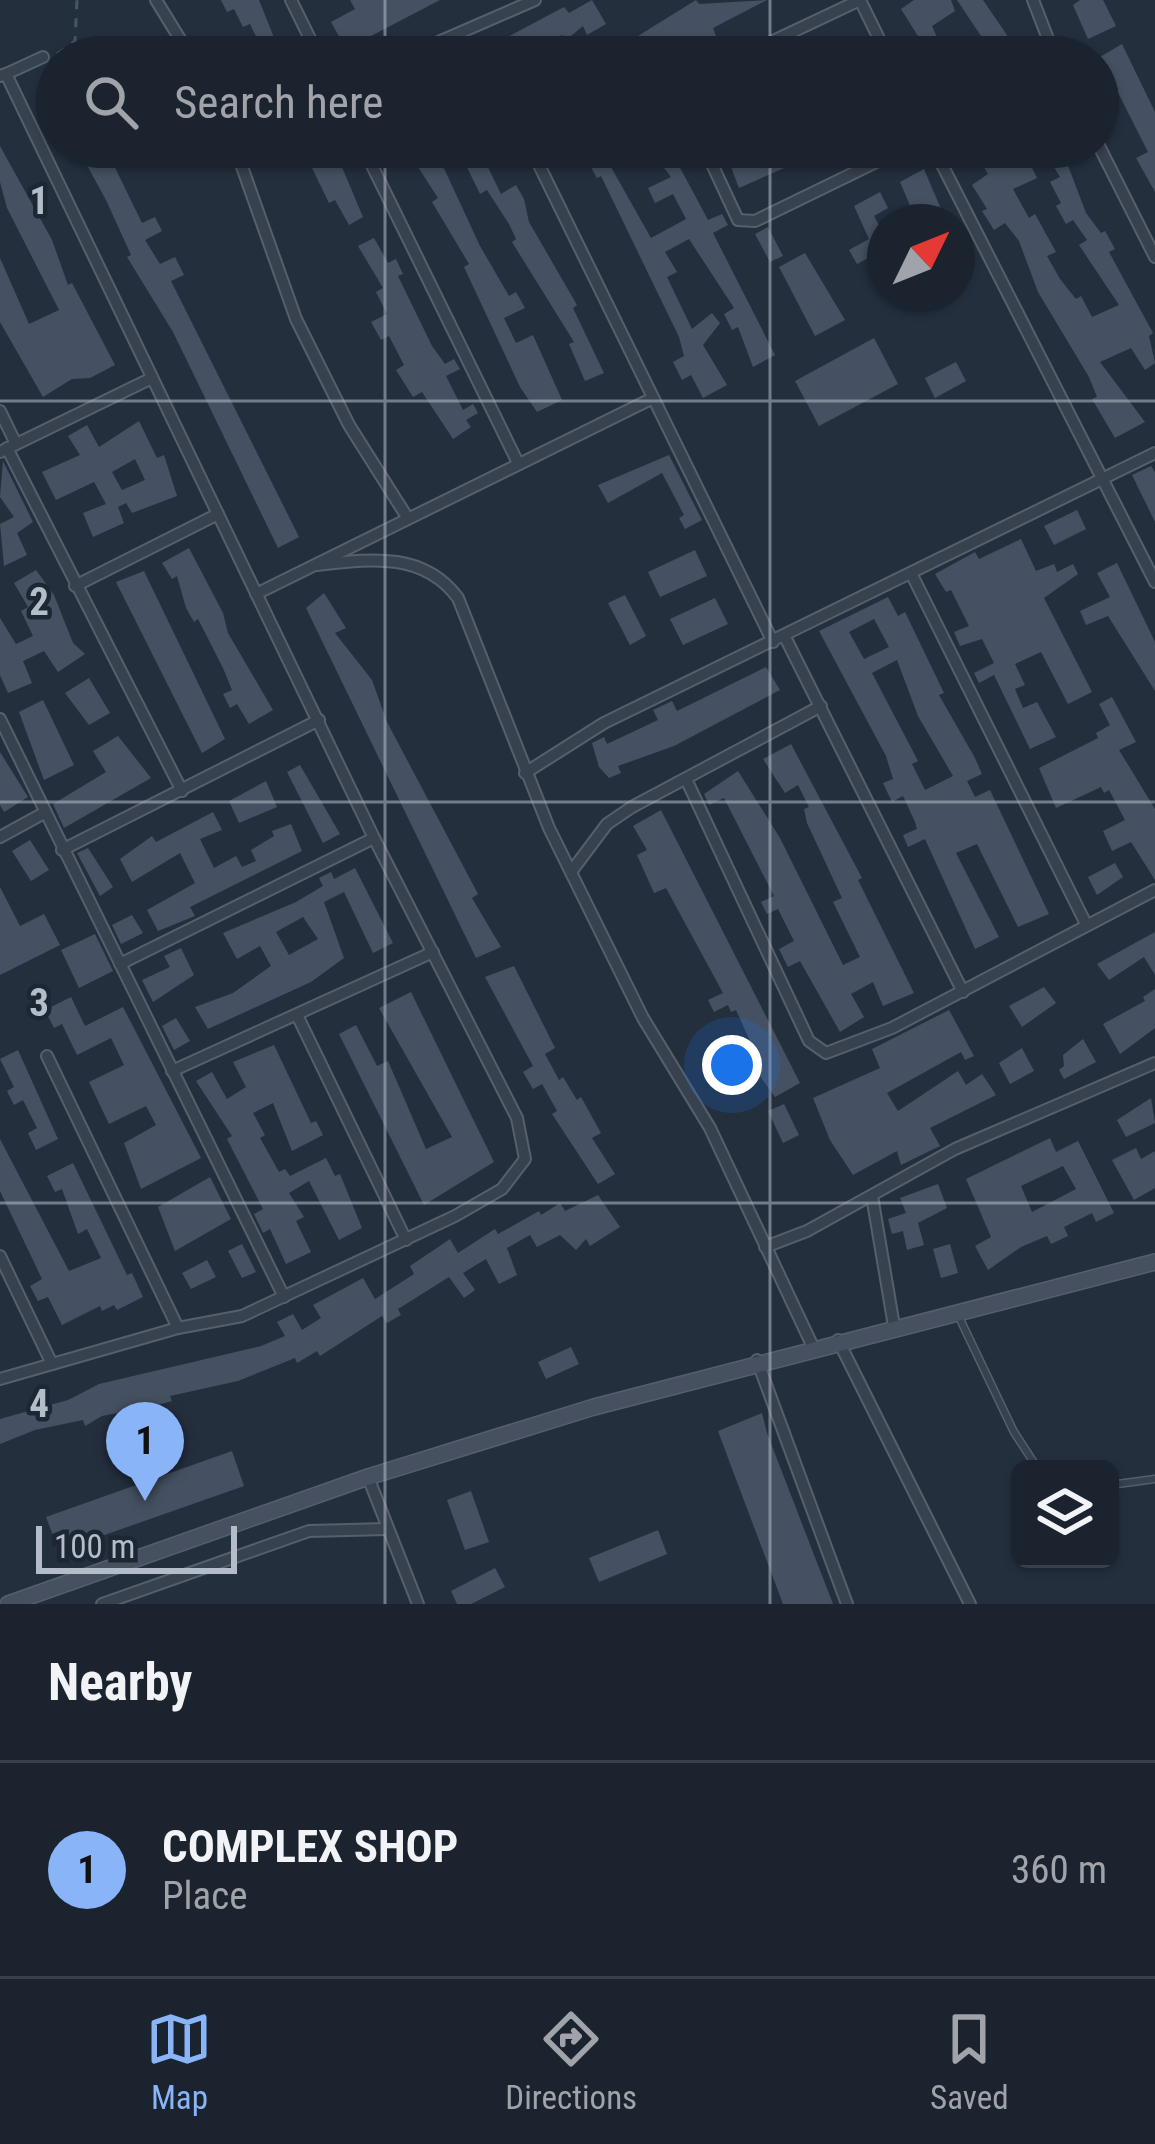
<!DOCTYPE html>
<html lang="en">
<head>
<meta charset="utf-8">
<style>
  :root { --surface:#1b232e; --page:#242b36; --text:#f1f3f6; --muted:#a0a4aa; --line:#39404a; --accent:#8ab4f8 }
  body { margin:0; font-family:"Roboto Condensed",sans-serif; background:var(--page); color:var(--text) }
  .controls { position:absolute; right:36px; bottom:36px; display:grid; overflow:hidden; border-radius:18px; box-shadow:0 3px 9px #0004 }
  .controls button { width:108px; height:108px; display:grid; place-items:center; padding:0; border:0; border-bottom:3px solid var(--line); background:var(--surface); color:var(--text); font:60px sans-serif }
  .compass { position:absolute; left:867px; top:204px; width:108px; height:108px; border-radius:50%; background:var(--surface); box-shadow:0 3px 9px #0004; rotate:47deg }
  .scale { position:absolute; left:36px; bottom:30px; width:201px; box-sizing:border-box; padding-left:12px; border:6px solid #b4bcc9; border-top:0; font-size:33px; line-height:42px; white-space:nowrap; color:#b4bcc9; -webkit-text-stroke:9px #1d2633; paint-order:stroke }
  .you { position:absolute; left:732px; top:1065px; width:42px; height:42px; margin:-30px; border:9px solid #fff; border-radius:50%; background:#1a73e8; box-shadow:0 0 0 18px #1a73e833 }
  .badge { display:grid; place-items:center; width:78px; height:78px; border-radius:50%; background:var(--accent); color:#111; font-size:39px; font-weight:700 }
  .pin { position:absolute; translate:-50% -99px; filter:drop-shadow(0 3px 6px #0008) }
  .pin::after { content:''; position:absolute; top:63px; width:42px; height:36px; background:inherit; clip-path:polygon(0 0,100% 0,50% 100%) }
  .list { margin:0; padding:0; list-style:none }
  h2 { display:flex; justify-content:space-between; align-items:center; height:156px; margin:0; padding:0 48px; font-size:51px }
  h2 small { font-size:39px; font-weight:400; color:var(--muted) }
  .list li { display:grid; grid-template-columns:78px 1fr auto; gap:36px; align-items:center; box-sizing:border-box; height:216px; padding:0 48px; border-top:3px solid var(--line) }
  .list b { display:block; font-size:45px; white-space:nowrap }
  .list p { margin:0; font-size:39px; white-space:nowrap; color:var(--muted) }
  .list em { font-size:39px; font-style:normal; color:var(--muted) }
  .icon { flex:none; width:66px; height:66px; fill:none; stroke:currentColor; stroke-width:2; stroke-linecap:round; stroke-linejoin:round }
  .map { position:relative; flex:none; width:1155px; height:1604px; overflow:hidden }
  .search { position:absolute; background:var(--surface); box-shadow:0 3px 9px #0004; left:36px; right:36px; top:36px; height:132px; display:flex; align-items:center; gap:30px; box-sizing:border-box; padding:0 42px; border-radius:66px; color:var(--muted); font-size:45px }
  .sheet { height:372px; background:var(--surface) }
  nav { display:flex; justify-content:space-around; align-items:center; box-sizing:border-box; height:168px; border-top:3px solid var(--line); background:var(--surface); font-size:33px; color:var(--muted) }
  nav a { display:grid; justify-items:center; gap:6px }
  nav .on { color:var(--accent) }
  .map>svg:first-child { display:block }
</style>
</head>
<body>
<div class="map">
<svg width="1155" height="1604" viewBox="0 0 1155 1604">
  <rect width="100%" height="100%" fill="#242f3e"/>
  <g fill="#455162" fill-rule="evenodd">
    <polygon points="221,0 259,0 277,45 281,42 289,57 266,57 250,24 243,27 234,9 227,12"/>
    <polygon points="350,0 440,0 346,49 331,22 355,9"/>
    <polygon points="592,0 606,24 587,35 583,26 566,40 562,35 517,57 470,57 564,7 569,13"/>
    <polygon points="696,0 699,4 767,0 713,28 721,50 701,57 691,36 649,54 646,49 635,57 604,57"/>
    <polygon points="914,0 951,0 955,11 932,26 946,57 931,57 901,9"/>
    <polygon points="957,0 983,0 1022,57 995,57"/>
    <polygon points="1080,0 1103,0 1116,26 1088,39 1073,5"/>
    <polygon points="1122,44 1155,112 1155,192 1136,158 1148,152 1100,57"/>
    <polygon points="0,146 52,240 68,285 72,283 115,365 90,378 72,379 43,397 0,322 0,258 29,324 59,310 7,208 0,182"/>
    <polygon points="68,147 105,147 142,223 155,217 162,231 145,240 160,264 175,257 184,275 171,281 299,537 278,548 173,332 127,257 131,255 106,200 83,158 76,162"/>
    <polygon points="313,147 331,147 336,153 363,217 349,225 335,200 329,203 311,166 320,161"/>
    <polygon points="405,147 426,147 436,167 442,164 480,246 509,296 516,292 525,308 504,318 516,343 533,335 562,400 537,412 520,387 464,267 469,264 432,202 438,198"/>
    <polygon points="648,147 669,147 708,220 722,214 728,225 713,233 775,355 753,367 738,327 732,330 724,314 734,308 689,239 665,252 677,272 667,277 692,329 712,313 720,323 703,345 727,385 703,398 691,375 682,380 673,362 684,356 679,337 601,176 597,178 588,162 603,153 651,238 686,219 673,194 655,203 648,188 671,177"/>
    <polygon points="747,147 769,147 772,152 832,147 739,188 728,159 749,151"/>
    <polygon points="972,147 1022,147 1037,178 1013,189 1029,218 1035,214 1056,252 1047,256 1060,279 1076,299 1081,296 1092,317 1119,305 1079,245 1087,240 1073,220 1066,224 1056,206 1061,203 1050,182 1060,177 1042,147 1061,147 1086,213 1101,233 1105,231 1115,249 1109,252 1153,333 1149,336 1155,363 1145,370 1131,348 1100,362 1145,422 1115,438 1092,399 1097,397 1089,377 1038,292 1019,241 1005,223 994,230 982,211 987,209 972,185 988,174"/>
    <polygon points="480,151 501,194 516,185 524,199 529,222 577,305 573,308 604,373 585,381 569,344 574,342 512,242 516,239 509,224 487,190 480,194 463,159"/>
    <polygon points="924,169 941,209 917,222 900,182"/>
    <polygon points="880,192 888,208 874,216 885,236 885,276 874,255 857,264 849,250 869,239 854,206"/>
    <polygon points="768,227 783,256 770,262 755,234"/>
    <polygon points="374,238 388,263 396,259 403,274 398,276 432,346 445,364 454,359 460,369 446,376 463,410 473,404 478,413 466,420 471,427 453,439 422,392 413,397 396,370 404,365 389,336 381,340 371,322 387,314 376,292 383,288 358,246"/>
    <polygon points="805,253 845,320 815,336 779,267"/>
    <polygon points="874,338 898,384 819,426 795,381"/>
    <polygon points="956,362 966,381 935,398 925,378"/>
    <path d="M139,421L157,458L164,455L177,496L132,513L126,503L118,507L124,523L93,537L83,513L106,504L94,482L56,500L42,472L80,455L68,436L87,425L99,447ZM135,459L145,480L122,490L112,472Z"/>
    <polygon points="669,455 702,520 685,529 679,518 684,515 662,473 608,503 598,485"/>
    <polygon points="3,461 33,522 17,533 27,555 4,566 0,524 14,517 0,497"/>
    <polygon points="1151,466 1155,472 1155,522 1132,475"/>
    <polygon points="1077,510 1086,529 1054,545 1044,526"/>
    <polygon points="1021,539 1036,571 1054,564 1057,572 1073,564 1078,574 1044,598 1092,692 1068,704 1041,652 1015,664 1025,685 1015,689 1023,708 1037,702 1056,737 1030,749 994,675 979,683 974,673 994,663 982,639 960,646 954,632 969,626 951,590 946,592 935,574 975,552 979,559"/>
    <polygon points="189,548 223,613 228,633 273,710 249,724 237,704 230,708 223,694 232,690 223,668 198,619 194,622 186,608 177,576 172,579 162,563"/>
    <polygon points="695,550 707,576 660,597 648,572"/>
    <polygon points="1117,563 1155,642 1155,691 1108,616 1086,625 1080,611 1110,597 1097,573"/>
    <polygon points="36,570 54,595 73,643 85,654 58,672 44,651 23,661 32,683 8,693 0,675 0,618 16,644 33,636 21,611 28,607 14,583"/>
    <polygon points="144,571 225,739 202,753 116,582"/>
    <polygon points="324,593 346,628 335,633 372,680 387,722 478,894 472,898 501,947 476,958 306,608"/>
    <polygon points="625,595 646,636 630,645 608,603"/>
    <path d="M888,597L898,616L905,612L944,693L939,695L975,758L982,774L967,781L975,797L990,790L1049,914L1018,927L977,844L956,853L999,937L975,949L925,839L908,847L903,835L917,829L915,822L903,796L892,802L883,783L893,779L886,756L819,631ZM874,619L889,647L864,659L849,632ZM897,660L918,716L953,776L925,790L912,764L918,761L872,673Z"/>
    <polygon points="715,598 728,624 683,645 670,619"/>
    <polygon points="766,667 780,690 674,746 618,766 621,773 609,778 599,767 592,743 604,737 607,744 658,720 653,710 672,701 677,711"/>
    <polygon points="89,678 110,713 89,725 65,693"/>
    <polygon points="1112,697 1136,742 1119,750 1155,809 1155,880 1131,842 1112,851 1103,831 1125,820 1109,790 1104,793 1101,787 1056,808 1039,768 1098,738 1096,733 1110,725 1099,704"/>
    <polygon points="43,700 74,765 44,780 19,712"/>
    <polygon points="118,736 151,778 64,828 53,804 106,772 93,751"/>
    <polygon points="791,744 862,878 858,880 914,993 883,1006 873,982 851,994 864,1017 840,1032 800,961 788,967 779,949 794,941 778,909 767,914 761,902 774,896 724,798 709,805 704,794 738,771 780,838 843,965 860,957 833,902 842,898 807,823 804,809 809,807 798,785 785,793 763,759"/>
    <polygon points="0,752 28,797 4,812 0,805"/>
    <polygon points="300,765 340,834 323,843 287,772"/>
    <polygon points="266,781 277,807 239,823 229,801"/>
    <polygon points="661,810 800,1083 775,1097 752,1065 759,1061 736,1010 731,1012 728,1005 714,1012 708,1000 723,993 666,888 654,893 637,855 647,850 633,826"/>
    <polygon points="213,812 222,830 200,839 214,868 236,856 242,867 256,861 251,850 274,836 272,831 291,824 302,851 190,907 195,916 158,931 147,910 195,883 180,853 132,882 120,859 152,836 156,842"/>
    <polygon points="30,840 49,870 31,881 12,851"/>
    <polygon points="88,848 113,887 100,896 77,853"/>
    <polygon points="1115,863 1123,877 1097,895 1088,877"/>
    <path d="M355,868L393,943L373,953L344,892L324,902L344,958L311,982L208,1029L195,1007L233,993L271,966L260,946L237,959L223,933L296,902L323,886L319,878L331,872L334,879ZM303,917L318,939L289,955L276,932Z"/>
    <polygon points="0,887 20,926 44,914 60,945 0,975"/>
    <polygon points="132,915 143,933 121,944 112,925"/>
    <polygon points="1155,932 1155,975 1144,957 1109,980 1097,964"/>
    <polygon points="95,934 113,971 79,988 61,950"/>
    <polygon points="181,948 194,975 153,1002 142,980 170,967 164,956"/>
    <polygon points="514,966 555,1048 545,1054 559,1080 563,1077 577,1100 581,1097 601,1133 592,1138 615,1174 598,1184 552,1114 557,1111 542,1084 533,1089 523,1072 533,1066 485,977"/>
    <polygon points="1044,987 1056,1003 1022,1027 1009,1006"/>
    <polygon points="1155,989 1155,1028 1120,1054 1103,1024 1145,1001 1143,997"/>
    <polygon points="411,992 494,1162 424,1205 339,1034 356,1025 377,1066 388,1061 426,1149 452,1137 379,1008"/>
    <polygon points="71,997 85,1026 123,1007 201,1158 141,1189 124,1143 156,1125 146,1106 109,1124 89,1082 124,1065 111,1038 77,1055 62,1024 54,1028 45,1010"/>
    <polygon points="949,1010 974,1056 965,1060 961,1052 887,1093 898,1111 958,1071 966,1085 982,1074 996,1095 930,1128 940,1146 901,1165 897,1151 853,1175 830,1140 813,1098 880,1068 872,1049"/>
    <polygon points="176,1018 190,1041 174,1050 162,1026"/>
    <polygon points="1083,1039 1096,1062 1064,1079 1059,1070 1064,1066 1063,1055"/>
    <polygon points="274,1045 311,1123 316,1121 323,1135 292,1151 273,1103 253,1113 265,1135 260,1138 279,1172 285,1169 290,1176 326,1158 335,1176 340,1174 362,1228 339,1240 309,1181 289,1193 304,1217 296,1221 311,1252 286,1264 270,1229 263,1233 254,1214 263,1209 227,1139 232,1136 196,1081 212,1072 227,1099 246,1087 233,1062"/>
    <polygon points="1022,1048 1034,1071 1010,1084 999,1063"/>
    <polygon points="18,1050 58,1139 36,1150 28,1133 37,1128 23,1100 14,1105 7,1091 14,1087 0,1059"/>
    <polygon points="1151,1098 1155,1123 1126,1137 1117,1120"/>
    <polygon points="784,1104 799,1135 783,1143 768,1111"/>
    <path d="M1050,1138L1056,1152L1078,1141L1114,1213L1096,1222L1092,1213L1064,1227L1068,1236L1051,1244L1047,1236L1021,1247L988,1270L975,1246L991,1237L966,1179ZM1063,1166L1076,1189L1032,1212L1021,1186Z"/>
    <polygon points="0,1139 69,1271 101,1258 87,1229 78,1234 62,1189 55,1192 47,1176 73,1163 127,1275 132,1273 143,1297 117,1310 114,1305 102,1311 100,1306 62,1325 48,1297 38,1301 30,1286 42,1279 0,1191"/>
    <polygon points="1136,1148 1141,1159 1155,1151 1155,1188 1134,1200 1112,1160"/>
    <polygon points="210,1177 231,1219 175,1251 158,1207"/>
    <polygon points="938,1184 947,1208 918,1223 924,1245 907,1250 903,1231 892,1234 888,1219 906,1213 900,1198"/>
    <polygon points="598,1195 620,1227 590,1246 586,1239 576,1250 560,1235 537,1247 530,1235 507,1248 517,1275 499,1284 486,1259 463,1273 475,1290 464,1298 449,1277 398,1309 401,1315 387,1323 382,1316 320,1356 317,1351 297,1363 295,1358 238,1381 170,1396 172,1401 154,1406 102,1416 85,1426 83,1420 35,1430 0,1444 0,1419 68,1400 99,1384 261,1346 285,1336 277,1322 293,1314 302,1330 321,1318 313,1305 363,1278 375,1299 414,1274 410,1266 450,1239 458,1253 495,1229 498,1234 539,1211 541,1215 560,1203 565,1211"/>
    <polygon points="242,1244 256,1272 242,1278 228,1251"/>
    <polygon points="950,1244 958,1273 941,1278 933,1249"/>
    <polygon points="207,1260 216,1277 191,1289 182,1273"/>
    <polygon points="571,1347 579,1364 546,1379 538,1362"/>
    <polygon points="762,1413 767,1433 833,1604 783,1604 731,1466 718,1431"/>
    <polygon points="232,1451 244,1486 59,1551 46,1517"/>
    <polygon points="471,1491 489,1542 465,1550 447,1500"/>
    <polygon points="658,1530 667,1554 599,1582 589,1558"/>
    <polygon points="495,1568 505,1587 471,1604 457,1604 451,1591"/>
  </g>
  <g fill="none" stroke-linecap="round" stroke-linejoin="round">
    <g stroke="#565f6c" stroke-width="9">
      <g id="lane">
        <polyline points="958,1315 1014,1432 1038,1469"/>
        <polyline points="1110,1485 1155,1479"/>
      </g>
    </g>
    <g stroke="#565f6c" stroke-width="14">
      <g id="street">
        <polyline points="156,0 191,57"/>
        <polyline points="291,0 319,57"/>
        <polyline points="860,0 888,57"/>
        <polyline points="1033,0 1055,57"/>
        <polyline points="404,57 535,0"/>
        <polyline points="739,57 860,0"/>
        <polyline points="6,74 43,57"/>
        <polyline points="0,76 6,74 374,838 517,1118 525,1159 502,1189 455,1216 242,1316 178,1328 0,1379"/>
        <polyline points="1098,144 1155,257"/>
        <polyline points="235,147 296,319 349,425 407,517"/>
        <polyline points="363,147 518,463"/>
        <polyline points="551,147 540,167 773,642"/>
        <polyline points="704,147 738,220 755,221 907,147"/>
        <polyline points="933,147 1155,582"/>
        <polyline points="0,411 16,444"/>
        <polyline points="7,448 182,791"/>
        <polyline points="0,452 152,378"/>
        <path d="M317,565C370,559 423,551 458,598L549,828L643,1018L710,1128L813,1347"/>
        <polyline points="911,573 1086,924"/>
        <polyline points="75,586 218,514"/>
        <polyline points="256,594 653,398"/>
        <polyline points="785,637 963,992"/>
        <polyline points="0,719 284,1297"/>
        <polyline points="525,773 604,723 1155,453"/>
        <polyline points="686,779 809,1041 826,1053 892,1028 1155,890"/>
        <polyline points="0,837 44,813"/>
        <polyline points="62,850 319,720"/>
        <polyline points="571,872 607,824 632,807 821,706"/>
        <polyline points="120,964 374,838"/>
        <polyline points="298,1017 406,1240"/>
        <polyline points="47,1056 178,1328"/>
        <polyline points="172,1071 433,952"/>
        <polyline points="872,1196 894,1326"/>
        <polyline points="765,1247 807,1231 955,1149 1155,1063"/>
        <polyline points="0,1256 52,1364"/>
        <polyline points="838,1340 970,1604"/>
        <polyline points="757,1360 847,1604"/>
        <polyline points="368,1477 418,1604"/>
        <polyline points="102,1604 309,1531 387,1529"/>
      </g>
    </g>
    <g stroke="#565f6c" stroke-width="18">
      <polyline id="secondary" points="8,1604 368,1477 594,1407 1155,1262"/>
    </g>
    <polyline stroke="#44595c" stroke-width="3" stroke-dasharray="9 9" stroke-linecap="butt" points="57,54 75,41 77,0"/>
    <use href="#lane" stroke="#38414e" stroke-width="6"/>
    <use href="#street" stroke="#38414e" stroke-width="10"/>
    <use href="#secondary" stroke="#465061" stroke-width="15"/>
  </g>
  <path fill="none" stroke="#b4bcc9" stroke-width="3" stroke-opacity="0.55" d="M385,0V57M770,0V57M385,147V1604M770,147V1604M0,401H1155M0,802H1155M0,1203H1155"/>
  <g font-size="39" text-anchor="middle" font-weight="bold" fill="#b4bcc9" stroke="#1d2633" stroke-width="9" stroke-linejoin="round" paint-order="stroke">
    <text x="39" y="214">1</text>
    <text x="39" y="615">2</text>
    <text x="39" y="1016">3</text>
    <text x="39" y="1417">4</text>
  </g>
</svg>
<div class="controls">
<button><svg class="icon" aria-label="layers" viewBox="0 0 24 24"><path d="M12 4l9 5-9 5-9-5zM3 14l9 5 9-5"/></svg></button>
</div>
<svg class="compass" viewBox="-18 -18 36 36"><path d="M0-13l5 13h-10z" fill="#e53935"/><path d="M0 13l5-13h-10z" fill="#a0a4aa"/></svg>
<div class="scale">100 m</div>
<div class="you"></div>
<div class="pin badge" style="left:145px;top:1501px">1</div>
<div class="search"><svg class="icon" aria-label="search" viewBox="0 0 24 24"><circle cx="10" cy="10" r="6"/><path d="M15 15l6 6"/></svg>Search here</div>
</div>
<section class="sheet">
<h2>Nearby<small></small></h2>
<ul class="list">
<li><span class="badge">1</span><div><b>COMPLEX SHOP</b><p>Place</p></div><em>360 m</em></li>
</ul>
</section>
<nav>
<a class="on"><svg class="icon" aria-label="map" viewBox="0 0 24 24"><path d="M3 6l6-2 6 2 6-2v14l-6 2-6-2-6 2zM9 4v14M15 6v14"/></svg>Map</a>
<a><svg class="icon" aria-label="directions" viewBox="0 0 24 24"><path d="M12 3l9 9-9 9-9-9zM9 14v-3h6M13 9l2 2-2 2"/></svg>Directions</a>
<a><svg class="icon" aria-label="saved" viewBox="0 0 24 24"><path d="M7 4h10v16l-5-4-5 4z"/></svg>Saved</a>
</nav>
</body>
</html>
